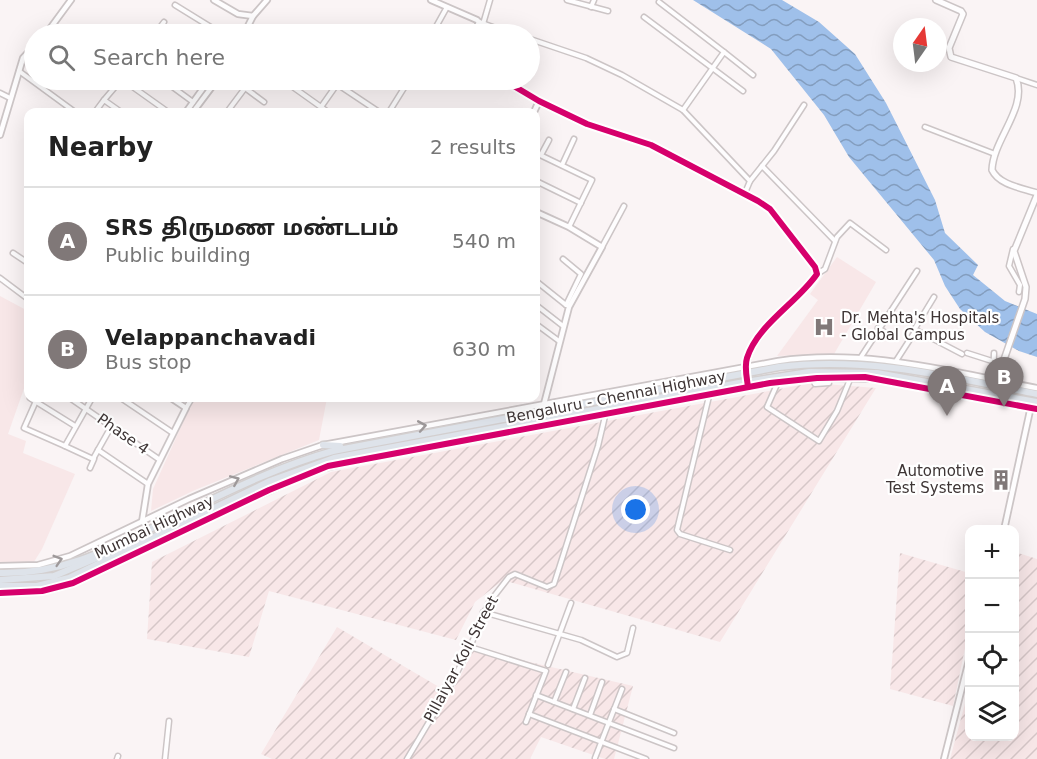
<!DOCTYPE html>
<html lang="en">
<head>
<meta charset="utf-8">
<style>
  :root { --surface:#fff; --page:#f2f2f2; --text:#222; --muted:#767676; --line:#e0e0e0; --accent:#807878 }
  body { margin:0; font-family:"DejaVu Sans","Noto Sans Tamil",sans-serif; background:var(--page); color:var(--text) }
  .controls { position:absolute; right:18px; bottom:18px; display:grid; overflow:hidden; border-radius:12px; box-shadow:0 6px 24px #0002 }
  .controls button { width:54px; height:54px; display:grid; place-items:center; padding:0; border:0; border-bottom:2px solid var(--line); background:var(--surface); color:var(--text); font:30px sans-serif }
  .compass { position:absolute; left:893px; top:18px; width:54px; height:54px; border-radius:50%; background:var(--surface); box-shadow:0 6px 24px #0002; rotate:14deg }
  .you { position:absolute; left:636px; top:510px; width:21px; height:21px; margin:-15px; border:4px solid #fff; border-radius:50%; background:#1a73e8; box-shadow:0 0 0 9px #1a73e833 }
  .badge { display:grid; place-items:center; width:39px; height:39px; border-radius:50%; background:var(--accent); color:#fff; font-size:20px; font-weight:700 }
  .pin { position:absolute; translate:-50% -50px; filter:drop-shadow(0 2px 3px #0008) }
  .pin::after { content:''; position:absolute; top:32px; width:21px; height:18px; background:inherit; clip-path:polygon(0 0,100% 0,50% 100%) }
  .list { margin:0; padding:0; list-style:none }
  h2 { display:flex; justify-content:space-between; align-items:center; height:78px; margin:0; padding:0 24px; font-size:26px }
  h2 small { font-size:20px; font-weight:400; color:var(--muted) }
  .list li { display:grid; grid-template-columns:39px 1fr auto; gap:18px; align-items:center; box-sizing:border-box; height:108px; padding:0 24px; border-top:2px solid var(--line) }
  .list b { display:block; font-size:22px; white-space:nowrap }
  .list p { margin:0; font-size:20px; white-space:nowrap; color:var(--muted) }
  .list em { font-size:20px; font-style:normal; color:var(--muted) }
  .icon { flex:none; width:33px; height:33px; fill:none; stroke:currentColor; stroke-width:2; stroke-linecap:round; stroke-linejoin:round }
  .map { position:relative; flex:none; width:1037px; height:759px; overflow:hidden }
  .search { position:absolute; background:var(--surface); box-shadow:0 6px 24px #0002; left:24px; top:24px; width:516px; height:66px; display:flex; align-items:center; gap:15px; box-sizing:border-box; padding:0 21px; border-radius:33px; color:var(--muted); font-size:22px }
  .panel { position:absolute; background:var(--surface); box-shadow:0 6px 24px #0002; left:24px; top:108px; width:516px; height:294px; border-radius:12px }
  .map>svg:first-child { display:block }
</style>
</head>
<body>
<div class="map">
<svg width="1037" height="759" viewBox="0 0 1037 759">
  <defs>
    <pattern id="industrial-furrows" width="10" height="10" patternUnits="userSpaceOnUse" patternTransform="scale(1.5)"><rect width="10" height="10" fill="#f8e7e8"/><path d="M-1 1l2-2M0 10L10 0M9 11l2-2" fill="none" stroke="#d6c7c8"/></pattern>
    <pattern id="water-waves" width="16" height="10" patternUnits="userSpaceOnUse" patternTransform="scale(1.5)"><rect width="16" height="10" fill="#9fc0ea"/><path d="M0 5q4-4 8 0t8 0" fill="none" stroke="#839dbe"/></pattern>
  </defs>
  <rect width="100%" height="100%" fill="#faf4f5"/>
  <g fill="#f8e7e8">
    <polygon points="837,257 876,282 834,354 777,356 818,300 810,294"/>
    <polygon points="0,296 28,311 28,377 8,434 26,441 23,453 75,474 42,549 32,565 0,562"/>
    <polygon points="194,398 327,398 319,440 195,490 151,511 153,489"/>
  </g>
  <g fill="url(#industrial-furrows)">
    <polygon points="812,383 876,388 720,642 503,580 475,602 456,640 269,591 249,657 147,639 152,562 331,472"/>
    <polygon points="1015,552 1037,559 1037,759 950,759 969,689 970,736 1014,736"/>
    <polygon points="900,553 969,573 969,629 953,706 890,689"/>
    <polygon points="337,627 451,694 474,649 633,686 614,759 605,759 541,737 530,759 272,759 261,754"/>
  </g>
  <polygon fill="url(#water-waves)" points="693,0 782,0 819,22 855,54 886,103 935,200 945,233 978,265 973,275 1005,301 1037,314 1037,357 1019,351 985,332 960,309 945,286 934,260 849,157 824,115 771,49"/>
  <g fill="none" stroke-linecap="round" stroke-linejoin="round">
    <g stroke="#ccc5c6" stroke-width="7">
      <g id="minor">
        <polyline points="567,0 608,11"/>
        <polyline points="659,2 724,52"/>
        <polyline points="175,5 222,34"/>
        <polyline points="591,7 594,0"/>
        <polyline points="644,17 743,91"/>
        <polyline points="479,22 512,34"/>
        <polyline points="483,24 490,0"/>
        <polyline points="155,34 164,22"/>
        <polyline points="178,34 181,30"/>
        <polyline points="432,34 447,7"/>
        <polyline points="530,39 586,58 622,75 683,110 750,181 745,193"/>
        <polyline points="19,71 75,112"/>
        <polyline points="1016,78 1037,85"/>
        <polyline points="123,80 168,112"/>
        <polyline points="163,80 193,102"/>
        <polyline points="283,80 328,112"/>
        <polyline points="337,84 379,112"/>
        <polyline points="245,88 264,102"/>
        <polyline points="0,93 10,98"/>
        <polyline points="104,100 121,80"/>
        <polyline points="321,107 340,80"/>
        <polyline points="683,110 724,52 753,75"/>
        <polyline points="95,112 104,100 121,112"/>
        <polyline points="227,112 251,80"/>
        <polyline points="389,112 409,80"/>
        <polyline points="925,127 995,154"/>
        <polyline points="536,153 592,180 569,227"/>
        <polyline points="541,155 549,140"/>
        <polyline points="562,165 574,139"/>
        <polyline points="762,166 835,241"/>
        <polyline points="536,181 581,203"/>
        <polyline points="750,181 774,151 804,105"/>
        <polyline points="602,247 624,206"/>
        <polyline points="1013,249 1009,266 1020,285 1019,292"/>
        <polyline points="13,253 28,263"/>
        <polyline points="563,259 581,274 566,305"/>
        <polyline points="817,274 825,269 837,237 850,223 886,250"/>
        <polyline points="0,278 28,299"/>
        <polyline points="536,281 566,305"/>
        <polyline points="536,305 563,326"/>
        <polyline points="536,324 559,341"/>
        <polyline points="878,328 894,338"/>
        <polyline points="914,330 934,297"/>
        <polyline points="967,353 992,361"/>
        <polyline points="861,357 917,271"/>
        <polyline points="896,361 916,330 962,354"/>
        <polyline points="812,378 815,384 829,383 829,378"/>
        <polyline points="993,380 994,353"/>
        <polyline points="778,382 767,407 819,441 837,411 851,377"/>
        <polyline points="710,392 677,530 680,534 730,550"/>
        <polyline points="30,398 75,426"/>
        <polyline points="70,398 160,460"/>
        <polyline points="92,398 65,446 93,459 98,450 148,484"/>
        <polyline points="121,398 173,433"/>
        <polyline points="36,401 24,428 65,446"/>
        <polyline points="186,408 192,398"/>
        <polyline points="98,450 111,427"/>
        <polyline points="90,468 94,459"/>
        <polyline points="483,612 581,640 617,657 627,653 633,628"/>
        <polyline points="470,647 546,671 526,722"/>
        <polyline points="548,665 571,603"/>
        <polyline points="536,695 674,748"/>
        <polyline points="554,702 566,672"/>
        <polyline points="573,709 585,678"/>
        <polyline points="614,709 674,733"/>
        <polyline points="529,714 646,759"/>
        <polyline points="590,715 602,682"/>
        <polyline points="595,758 622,689"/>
        <polyline points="117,759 118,756"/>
        <polyline points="165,759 169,721"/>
        <polyline points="407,759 448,690 470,647 488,604 509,577 515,574 547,587 554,584 598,446 606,412"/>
      </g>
    </g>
    <g stroke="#ccc5c6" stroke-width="8">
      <g id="tertiary">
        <polyline points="214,0 238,14 253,16 267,0"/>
        <polyline points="431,0 477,20 479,22 474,34"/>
        <polyline points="46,34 71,0"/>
        <polyline points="244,34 253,16"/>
        <path d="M504,80L539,101L587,124L651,145L758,201L770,209L815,267L817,274C800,299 752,332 747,361C745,368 747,377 748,384"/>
        <polyline points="186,112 209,80"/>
        <polyline points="193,112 217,80"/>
        <polyline points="534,112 539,101"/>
        <polyline points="0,135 23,58 34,46"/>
        <polyline points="536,212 569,227 602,247 569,307 544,404"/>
        <polyline points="321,469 369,457 770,383 817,378 878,379 1037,409"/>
        <polyline points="142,522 148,484 186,408 171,398"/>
        <polyline points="1004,530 1031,406"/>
        <path d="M0,566L38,565L70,556L189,499L282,459L323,445L778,361C866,348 951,372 1037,388"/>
        <polyline points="0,593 42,591 73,583 207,518 313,472"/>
        <polyline points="944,759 970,656"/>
      </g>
    </g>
    <g stroke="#ccc5c6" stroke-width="8">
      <g id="secondary">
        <path d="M936,0L961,11L963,14L949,48L951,57L1016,78C1028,108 993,139 992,170C999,185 1022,188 1037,193"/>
        <polyline points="1003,364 1011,379 1018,385"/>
        <polyline points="990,400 1025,299 1026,287 1014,251 1037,195"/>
      </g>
    </g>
    <g stroke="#d3cfcf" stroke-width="9">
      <g id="trunk">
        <polyline points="323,445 340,446"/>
        <polyline points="305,471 322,468"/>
        <path d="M0,573C62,574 106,551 160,524C217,497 272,468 333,451L779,367C867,356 952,377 1037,394"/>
        <polyline points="0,580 54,576 106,554"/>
        <polyline points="0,586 37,586 69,578 270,481 334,458 739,383 809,372 877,373 1037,402"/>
      </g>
    </g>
    <use href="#minor" stroke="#fefdfe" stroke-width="4"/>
    <use href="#tertiary" stroke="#fefdfe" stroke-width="4.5"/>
    <use href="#secondary" stroke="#fefdfe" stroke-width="5"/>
    <use href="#trunk" stroke="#dee3ea" stroke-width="6"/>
    <g stroke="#fff" stroke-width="10">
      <g id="cycleway">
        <path d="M504,80L539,101L587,124L651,145L758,201L770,209L815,267L817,274C797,303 758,324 747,358C744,367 747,378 748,387"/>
        <polyline points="0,593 42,591 73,583 269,490 328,466 770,383 817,378 865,377 1037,409"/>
      </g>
    </g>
    <use href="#cycleway" stroke="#d6006c" stroke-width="6"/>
  </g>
  <defs><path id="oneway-chevron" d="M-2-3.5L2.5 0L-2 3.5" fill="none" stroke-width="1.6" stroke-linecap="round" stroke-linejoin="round" transform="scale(1.5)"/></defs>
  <g stroke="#9e999a">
    <use href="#oneway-chevron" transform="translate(422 426) rotate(-10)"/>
    <use href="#oneway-chevron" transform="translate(235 480) rotate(-23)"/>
    <use href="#oneway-chevron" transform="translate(58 560) rotate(-17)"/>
  </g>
  <defs>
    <g id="hospital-bare" transform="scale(1.62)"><path d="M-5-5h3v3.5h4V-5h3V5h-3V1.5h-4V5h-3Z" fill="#807878" stroke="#fff" stroke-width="2.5" paint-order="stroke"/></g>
    <g id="building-bare" transform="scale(1.62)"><path d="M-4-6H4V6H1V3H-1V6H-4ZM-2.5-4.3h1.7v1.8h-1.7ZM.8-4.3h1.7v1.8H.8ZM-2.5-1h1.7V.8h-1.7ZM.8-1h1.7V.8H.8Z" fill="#807878" stroke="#fff" stroke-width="2.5" paint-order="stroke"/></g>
  </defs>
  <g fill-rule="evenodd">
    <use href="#hospital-bare" x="824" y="327"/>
    <use href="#building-bare" x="1001" y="480"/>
  </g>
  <g text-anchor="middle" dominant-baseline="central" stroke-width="4.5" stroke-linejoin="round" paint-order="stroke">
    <g font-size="15" fill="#3e3535" stroke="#fff" text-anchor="start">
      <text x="841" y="318">Dr. Mehta's Hospitals<tspan x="841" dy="17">- Global Campus</tspan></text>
      <text x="984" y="471" text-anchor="end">Automotive<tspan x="984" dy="17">Test Systems</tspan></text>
    </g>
    <g font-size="15" fill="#3e3535" stroke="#fff">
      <text transform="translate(616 397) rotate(-11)">Bengaluru - Chennai Highway</text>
      <text transform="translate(123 434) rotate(35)">Phase 4</text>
      <text transform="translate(154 527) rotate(-25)">Mumbai Highway</text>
      <text transform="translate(461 659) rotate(-62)">Pillaiyar Koil Street</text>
    </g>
  </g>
</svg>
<div class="controls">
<button>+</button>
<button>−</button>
<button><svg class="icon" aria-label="locate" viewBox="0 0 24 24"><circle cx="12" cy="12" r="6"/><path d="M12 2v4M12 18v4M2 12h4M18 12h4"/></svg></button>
<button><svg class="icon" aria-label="layers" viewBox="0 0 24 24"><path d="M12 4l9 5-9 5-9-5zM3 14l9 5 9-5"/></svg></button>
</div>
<svg class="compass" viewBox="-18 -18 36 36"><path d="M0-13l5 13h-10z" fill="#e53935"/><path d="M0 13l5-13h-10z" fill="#767676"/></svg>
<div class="you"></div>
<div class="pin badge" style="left:947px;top:416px">A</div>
<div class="pin badge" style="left:1004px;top:407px">B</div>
<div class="search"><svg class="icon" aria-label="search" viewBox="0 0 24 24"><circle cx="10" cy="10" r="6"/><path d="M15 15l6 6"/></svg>Search here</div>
<section class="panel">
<h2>Nearby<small>2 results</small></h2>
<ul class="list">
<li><span class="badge">A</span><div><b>SRS திருமண மண்டபம்</b><p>Public building</p></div><em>540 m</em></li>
<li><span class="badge">B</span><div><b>Velappanchavadi</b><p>Bus stop</p></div><em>630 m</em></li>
</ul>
</section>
</div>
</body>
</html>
